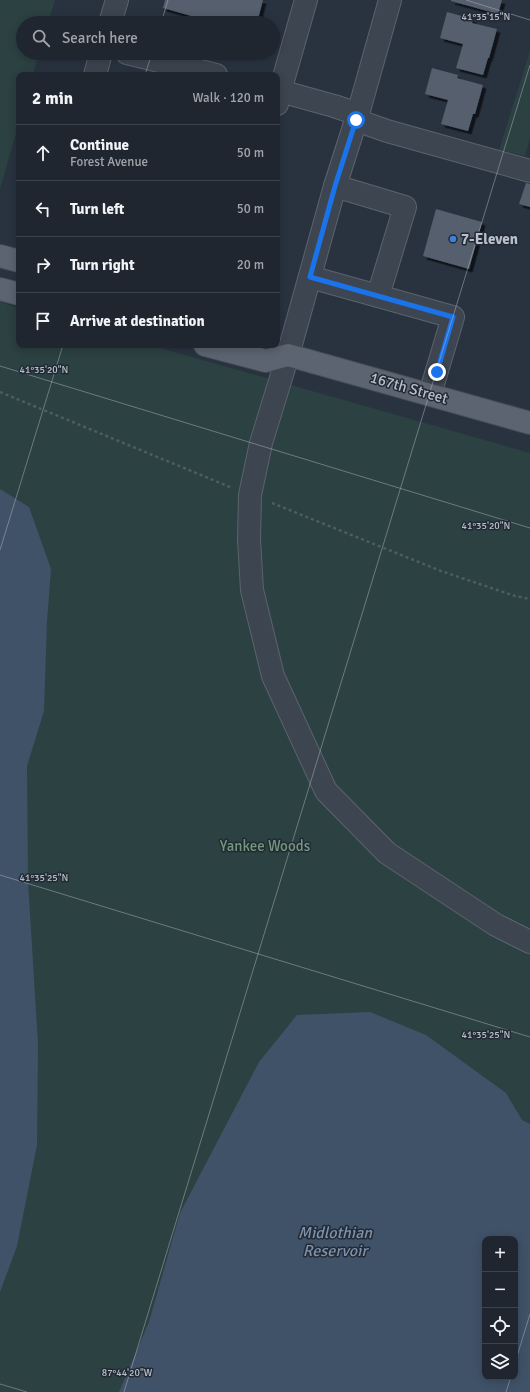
<!DOCTYPE html>
<html lang="en">
<head>
<meta charset="utf-8">
<style>
  :root { --surface:#1f2630; --page:#272e38; --text:#f1f3f6; --muted:#a1a5ab; --line:#3c434c }
  body { margin:0; font-family:Signika,sans-serif; background:var(--page); color:var(--text) }
  .controls { position:absolute; right:12px; bottom:12px; display:grid; overflow:hidden; border-radius:8px; box-shadow:0 2px 10px #0003 }
  .controls button { width:36px; height:36px; display:grid; place-items:center; padding:0; border:0; border-bottom:1px solid var(--line); background:var(--surface); color:var(--text); font:20px sans-serif }
  .stop { position:absolute; width:12px; height:12px; margin:-9px; border:3px solid #1a73e8; border-radius:50%; background:#fff }
  .stop.end { background:#1a73e8; border-color:#fff; box-shadow:0 1px 4px #0008 }
  .list { margin:0; padding:0; list-style:none }
  h2 { display:flex; justify-content:space-between; align-items:center; height:52px; margin:0; padding:0 16px; font-size:17px }
  h2 small { font-size:13px; font-weight:400; color:var(--muted) }
  .list li { display:grid; grid-template-columns:26px 1fr auto; gap:12px; align-items:center; box-sizing:border-box; height:56px; padding:0 16px; border-top:1px solid var(--line) }
  .list b { display:block; font-size:15px; white-space:nowrap }
  .list p { margin:0; font-size:13px; white-space:nowrap; color:var(--muted) }
  .list em { font-size:13px; font-style:normal; color:var(--muted) }
  .icon { flex:none; width:22px; height:22px; fill:none; stroke:currentColor; stroke-width:2; stroke-linecap:round; stroke-linejoin:round }
  .map { position:relative; flex:none; width:530px; height:1392px; overflow:hidden }
  .search { position:absolute; background:var(--surface); box-shadow:0 2px 10px #0003; left:16px; top:16px; width:264px; height:44px; display:flex; align-items:center; gap:10px; box-sizing:border-box; padding:0 14px; border-radius:22px; color:var(--muted); font-size:15px }
  .panel { position:absolute; background:var(--surface); box-shadow:0 2px 10px #0003; left:16px; top:72px; width:264px; height:276px; border-radius:8px }
  .map>svg:first-child { display:block }
</style>
</head>
<body>
<div class="map">
<svg width="530" height="1392" viewBox="0 0 530 1392">
  <defs>
    <filter id="shadow"><feDropShadow dx="3.5" dy="3.5" stdDeviation="0" flood-color="#0009"/></filter>
  </defs>
  <rect width="100%" height="100%" fill="#293340"/>
  <g fill="#2c4142" fill-rule="evenodd">
    <polygon points="0,0 55,0 48,23 23,23 23,53 39,53 33,75 19,75 19,123 0,189"/>
    <polygon points="530,51 530,138 525,156 499,150"/>
    <path d="M0,302L19,308V345H150L530,453V1392H0ZM485,1239H515V1377H485Z"/>
  </g>
  <g fill="#405268" fill-rule="evenodd">
    <polygon points="0,489 29,507 51,569 47,621 44,711 27,766 28,881 38,1044 37,1145 17,1246 0,1292"/>
    <path d="M370,1012L426,1035L506,1093L522,1120L530,1124V1392H119L149,1322L180,1213L259,1062L297,1015ZM485,1239H515V1377H485Z"/>
  </g>
  <g fill="#545e6d" filter="url(#shadow)">
    <polygon points="165,0 263,0 257,23 216,23 163,8"/>
    <polygon points="451,0 502,0 498,14 451,1"/>
    <polygon points="447,12 473,19 472,23 497,29 489,58 488,58 483,75 456,68 463,44 440,38"/>
    <polygon points="432,68 458,75 457,78 483,85 475,114 473,114 468,131 441,124 448,100 425,94"/>
    <polygon points="526,183 530,184 530,207 519,204"/>
    <polygon points="436,209 482,222 469,269 423,256"/>
  </g>
  <g fill="none" stroke-linecap="round" stroke-linejoin="round">
    <g stroke="#5b636d" stroke-width="24">
      <g id="minor">
        <polyline points="390,0 358,114 335,186 288,355 261,443 250,495 249,540 252,590 273,676 326,791 387,853 496,925 530,942"/>
        <polyline points="110,23 117,0"/>
        <polyline points="127,53 216,75"/>
        <polyline points="95,75 101,53"/>
        <polyline points="277,90 280,91 306,0"/>
        <polyline points="277,104 280,91 334,106 358,114"/>
        <polyline points="356,120 387,131 530,171"/>
        <polyline points="335,186 405,207 378,296 453,317 430,394"/>
        <polyline points="310,277 378,296"/>
      </g>
    </g>
    <g stroke="#474e59" stroke-width="24">
      <g id="major">
        <polyline points="0,256 19,261"/>
        <polyline points="0,289 19,294"/>
        <polyline points="205,345 266,361 288,355 530,423"/>
      </g>
    </g>
    <g stroke="#4b5e60" stroke-width="2.5" stroke-dasharray="3 3" stroke-linecap="butt">
      <polyline points="0,392 230,487"/>
      <polyline points="272,503 441,571 515,596 530,599"/>
    </g>
    <use href="#minor" stroke="#3d4550" stroke-width="22"/>
    <use href="#major" stroke="#5b6470" stroke-width="22"/>
  </g>
  <g fill="none" stroke-linecap="round" stroke-linejoin="round">
    <polyline stroke="#1a73e8" stroke-width="5" points="356,120 335,186 310,277 453,317 437,372"/>
  </g>
  <path fill="none" stroke="#bac0ca" stroke-width="1" stroke-opacity="0.45" d="M466,0L530,20M161,23L168,0M145,75L152,53M0,366L530,528M0,550L63,345M0,875L530,1037M515,1363L530,1314M0,1384L27,1392M124,1392L530,65M506,1392L511,1377"/>
  <circle fill="#3f7fe0" stroke="#222a35" stroke-width="1.5" cx="453" cy="239" r="4"/>
  <g text-anchor="middle" dominant-baseline="central" stroke-width="3" stroke-linejoin="round" paint-order="stroke">
    <g font-size="15" font-weight="bold" fill="#bac0ca" stroke="#222a35" text-anchor="start">
      <text x="461" y="239">7-Eleven</text>
    </g>
    <g font-size="15" fill="#bac0ca" stroke="#222a35">
      <text transform="translate(409 388) rotate(16)">167th Street</text>
    </g>
    <g font-size="15" fill="#73997b" stroke="#222a35">
      <text x="265" y="846">Yankee Woods</text>
    </g>
    <g font-size="16" font-style="italic" fill="#7d92aa" stroke="#222a35">
      <text x="335" y="1233">Midlothian<tspan x="335" dy="18">Reservoir</tspan></text>
    </g>
  </g>
  <g font-size="10" text-anchor="middle" fill="#bac0ca" stroke="#222a35" stroke-width="3" stroke-linejoin="round" paint-order="stroke">
    <text x="486" y="20">41°35'15"N</text>
    <text x="44" y="373">41°35'20"N</text>
    <text x="486" y="529">41°35'20"N</text>
    <text x="44" y="881">41°35'25"N</text>
    <text x="486" y="1038">41°35'25"N</text>
    <text x="127" y="1376">87°44'20"W</text>
  </g>
</svg>
<div class="controls">
<button>+</button>
<button>−</button>
<button><svg class="icon" aria-label="locate" viewBox="0 0 24 24"><circle cx="12" cy="12" r="6"/><path d="M12 2v4M12 18v4M2 12h4M18 12h4"/></svg></button>
<button><svg class="icon" aria-label="layers" viewBox="0 0 24 24"><path d="M12 4l9 5-9 5-9-5zM3 14l9 5 9-5"/></svg></button>
</div>
<div class="stop" style="left:356px;top:120px"></div>
<div class="stop end" style="left:437px;top:372px"></div>
<div class="search"><svg class="icon" aria-label="search" viewBox="0 0 24 24"><circle cx="10" cy="10" r="6"/><path d="M15 15l6 6"/></svg>Search here</div>
<section class="panel">
<h2>2 min<small>Walk · 120 m</small></h2>
<ul class="list">
<li><svg class="icon" aria-label="ahead" viewBox="0 0 24 24"><path d="M12 20V5M6 11l6-6 6 6"/></svg><div><b>Continue</b><p>Forest Avenue</p></div><em>50 m</em></li>
<li><svg class="icon" aria-label="left" viewBox="0 0 24 24"><path d="M17 20v-9H6M10 6l-5 5 5 5"/></svg><div><b>Turn left</b></div><em>50 m</em></li>
<li><svg class="icon" aria-label="right" viewBox="0 0 24 24"><path d="M7 20v-9h11M14 6l5 5-5 5"/></svg><div><b>Turn right</b></div><em>20 m</em></li>
<li><svg class="icon" aria-label="arrive" viewBox="0 0 24 24"><path d="M6 21V4h12l-3 4 3 4H6"/></svg><div><b>Arrive at destination</b></div></li>
</ul>
</section>
</div>
</body>
</html>
